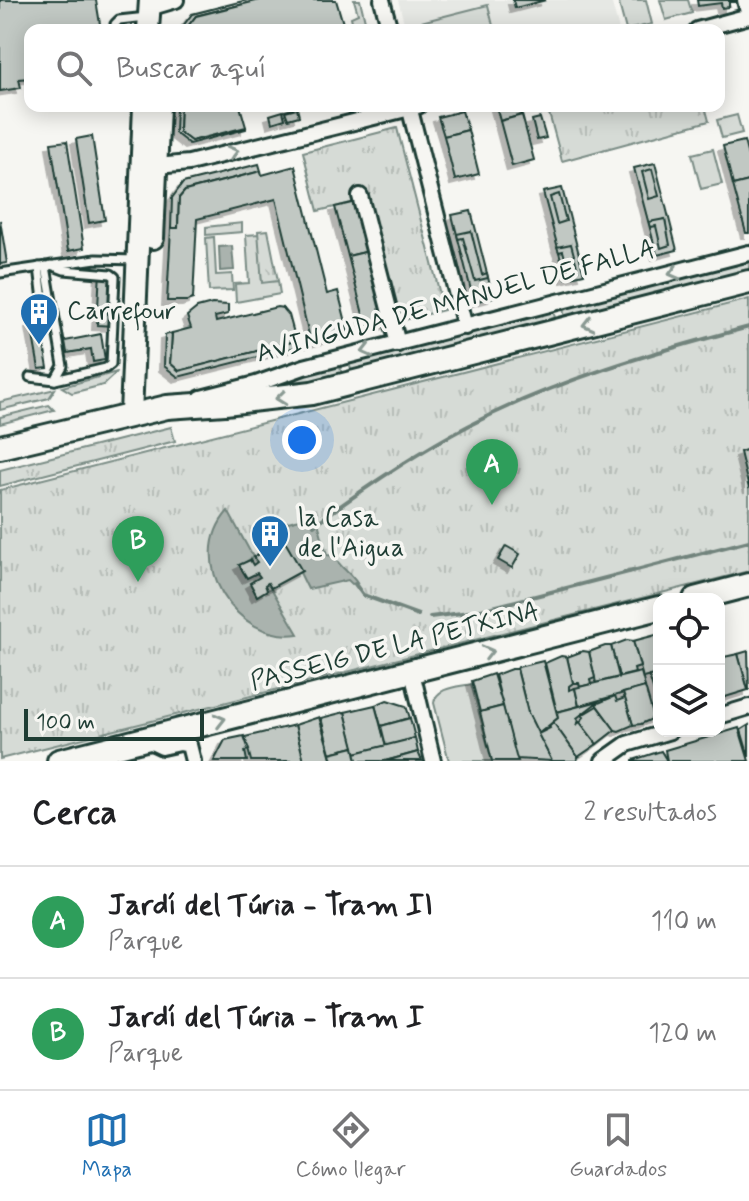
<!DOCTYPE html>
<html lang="es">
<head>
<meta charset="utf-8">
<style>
  :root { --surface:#fff; --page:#f2f2f2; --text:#202124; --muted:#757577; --line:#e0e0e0; --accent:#1f6fb2 }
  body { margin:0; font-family:Mynerve,sans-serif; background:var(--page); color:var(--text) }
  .controls { position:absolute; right:24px; bottom:24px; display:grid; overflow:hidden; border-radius:16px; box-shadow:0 4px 20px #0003 }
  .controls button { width:72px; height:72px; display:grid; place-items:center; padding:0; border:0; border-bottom:2px solid var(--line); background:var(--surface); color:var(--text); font:40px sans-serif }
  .scale { position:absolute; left:24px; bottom:20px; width:180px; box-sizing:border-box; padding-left:8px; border:4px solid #1f3d34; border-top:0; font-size:22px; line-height:28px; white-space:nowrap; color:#1f3d34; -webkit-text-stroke:6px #f6f6f2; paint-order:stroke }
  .you { position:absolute; left:302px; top:440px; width:28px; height:28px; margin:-20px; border:6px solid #fff; border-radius:50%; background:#1a73e8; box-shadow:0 0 0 12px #1a73e833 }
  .badge { display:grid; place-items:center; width:52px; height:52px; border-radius:50%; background:var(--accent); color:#fff; font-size:26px; font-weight:700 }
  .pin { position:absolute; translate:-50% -66px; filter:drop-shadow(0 2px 4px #0008) }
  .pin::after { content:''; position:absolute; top:42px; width:28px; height:24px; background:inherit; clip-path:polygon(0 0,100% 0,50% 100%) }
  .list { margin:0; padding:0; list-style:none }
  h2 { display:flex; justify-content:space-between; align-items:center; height:104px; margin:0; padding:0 32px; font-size:34px }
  h2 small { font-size:26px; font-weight:400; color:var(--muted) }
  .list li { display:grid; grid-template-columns:52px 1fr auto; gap:24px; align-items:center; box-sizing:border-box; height:112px; padding:0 32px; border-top:2px solid var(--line) }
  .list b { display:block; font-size:30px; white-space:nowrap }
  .list p { margin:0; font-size:26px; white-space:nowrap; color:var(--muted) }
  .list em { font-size:26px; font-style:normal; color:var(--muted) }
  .icon { flex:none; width:44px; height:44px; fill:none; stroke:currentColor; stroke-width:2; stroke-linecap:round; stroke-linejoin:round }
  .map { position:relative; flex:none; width:749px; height:761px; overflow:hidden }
  .search { position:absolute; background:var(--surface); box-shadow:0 4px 20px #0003; left:24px; right:24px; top:24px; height:88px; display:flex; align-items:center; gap:20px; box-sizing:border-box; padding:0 28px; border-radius:16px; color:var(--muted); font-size:30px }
  .sheet { height:328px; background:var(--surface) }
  nav { display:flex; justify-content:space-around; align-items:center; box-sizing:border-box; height:112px; border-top:2px solid var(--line); background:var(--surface); font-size:22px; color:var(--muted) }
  nav a { display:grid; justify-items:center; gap:4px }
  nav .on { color:var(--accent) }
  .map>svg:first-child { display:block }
</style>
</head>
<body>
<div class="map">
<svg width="749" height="761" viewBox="0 0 749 761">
  <defs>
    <pattern id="park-tufts" width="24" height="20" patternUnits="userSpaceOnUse" patternTransform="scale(2)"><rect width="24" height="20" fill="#d6dbd6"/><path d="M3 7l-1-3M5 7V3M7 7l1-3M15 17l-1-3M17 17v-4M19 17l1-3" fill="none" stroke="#b7bdb8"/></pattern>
    <filter id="shadow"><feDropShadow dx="-5" dy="5" stdDeviation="0" flood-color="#0004"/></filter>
  </defs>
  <rect width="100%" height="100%" fill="#f6f6f2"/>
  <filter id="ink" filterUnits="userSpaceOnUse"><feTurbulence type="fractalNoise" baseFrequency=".0125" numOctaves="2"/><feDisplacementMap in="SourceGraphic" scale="16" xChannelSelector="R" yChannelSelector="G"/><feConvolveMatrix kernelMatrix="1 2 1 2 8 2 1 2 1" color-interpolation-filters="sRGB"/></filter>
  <g filter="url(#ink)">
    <polygon fill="#e6e8e4" points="398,0 611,0 619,30 406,30"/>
    <g fill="#d6dbd6" stroke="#7a8c85" stroke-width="2">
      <polygon points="354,0 360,0 367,29 354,30 351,17 358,14"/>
      <polygon points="618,0 646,0 652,24 626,30"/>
      <polygon points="660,0 688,0 692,13 666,20"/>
      <polygon points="488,5 494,30 419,30 417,23"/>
      <polygon points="737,115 742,133 722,138 717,120"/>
      <polygon points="713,149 722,184 701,189 692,154"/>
      <polygon points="242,223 242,232 206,235 206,227"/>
      <polygon points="259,234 262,282 278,281 280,294 236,302 235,284 249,283 246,235"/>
      <polygon points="214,237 216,275 232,274 233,290 209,291 206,238"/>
      <polygon points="749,261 749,272 565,318 563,308"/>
      <polygon points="553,311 556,321 352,373 349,363"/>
      <polygon points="340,366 342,376 311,383 288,383 308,374"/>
      <polygon points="117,372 103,385 72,393 62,387"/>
      <polygon points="55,389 49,398 0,410 0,402"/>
      <polygon points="49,405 54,410 0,424 0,417"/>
      <path d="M471,684L492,761H449L434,703C436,687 458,687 471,684Z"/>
    </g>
    <g fill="url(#park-tufts)" stroke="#7a8c85" stroke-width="2">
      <polygon points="547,106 705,106 709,121 562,161"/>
      <polygon points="397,128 444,310 388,324 356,202 318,211 303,152"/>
      <polygon points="268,230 278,281 262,283 258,231"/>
      <polygon points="749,299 749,571 0,759 0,490"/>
      <polygon points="171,427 175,441 0,486 0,470"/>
    </g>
    <g fill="#aab3ae" stroke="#72847d" stroke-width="2">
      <polygon points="232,246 234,270 220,271 219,247"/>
      <path d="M228,511L253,557L240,566L247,578L257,573L260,577L250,583L257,596L271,588L298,634C236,643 184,561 228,511Z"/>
      <path d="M316,515L327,555L334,556C340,568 350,572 357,583L352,584L348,580L308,589L284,540L282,541L272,526Z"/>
    </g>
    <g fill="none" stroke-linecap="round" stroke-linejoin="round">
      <g stroke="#72847d" stroke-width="4">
        <path d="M314,525C363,489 414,454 468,426C556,380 654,352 749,327"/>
        <polyline points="355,584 363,595 418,615"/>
        <polyline points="430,617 477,611 749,541"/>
      </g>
    </g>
    <g fill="#c1c8c3" stroke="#1f3d34" stroke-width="2" filter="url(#shadow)">
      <polygon points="0,0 96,0 101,30 30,30 30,78 19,79 21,88 0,91"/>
      <polygon points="247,0 260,0 196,16 185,30 180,30 192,14"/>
      <polygon points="260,0 336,0 345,30 317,30 316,28 308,30 185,30 196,16"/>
      <polygon points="513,0 546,0 515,8"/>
      <polygon points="697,0 734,0 735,2 729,2 729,7 722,8 721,3 698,6"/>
      <polygon points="176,106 180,106 179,132 191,141 246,127 246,129 189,144 175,133"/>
      <polygon points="180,106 240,106 246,127 191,141 179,132"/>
      <polygon points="496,106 520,106 522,115 500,121"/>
      <polygon points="297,108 299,116 288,119 285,111"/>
      <polygon points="283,111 285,119 272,123 270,115"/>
      <polygon points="462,111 468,130 444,136 438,117"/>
      <polygon points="522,115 534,160 512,166 500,121"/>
      <polygon points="540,118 546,138 537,140 532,120"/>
      <polygon points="468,130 479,174 455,180 444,136"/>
      <polygon points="92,136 105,220 89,223 76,139"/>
      <polygon points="67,141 84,248 68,251 51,143"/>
      <polygon points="744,141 749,160 749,181 733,185 723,146"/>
      <polygon points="655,163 677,250 657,255 634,168"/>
      <polygon points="259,164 261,171 185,191 179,198 178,228 171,228 172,198 183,183"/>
      <polygon points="295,166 327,294 338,291 349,334 311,343 276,199 197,219 193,299 187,301 167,301 171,228 178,228 179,198 185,191 261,171 262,175"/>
      <polygon points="652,169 659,196 649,199 642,172"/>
      <polygon points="749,181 749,233 746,233 733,185"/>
      <polygon points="562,188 584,274 566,278 543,192"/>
      <polygon points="559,194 566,221 557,224 550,197"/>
      <polygon points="356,202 369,251 348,256 335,207"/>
      <polygon points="471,211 493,297 474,302 452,215"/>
      <polygon points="665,219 670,245 661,248 656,226 651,227 649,222"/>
      <polygon points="0,220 7,263 0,264"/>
      <polygon points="471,231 482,275 487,273 488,278 475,281 463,238 458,239 457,234"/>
      <polygon points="571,244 578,270 569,272 563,251 559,252 557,247"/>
      <polygon points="369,251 388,324 367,330 348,256"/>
      <polygon points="100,271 117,272 114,326 97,325"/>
      <polygon points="212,304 228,305 228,314 215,317 216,322 277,307 283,308 289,315 296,341 179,371 170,363 172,333 191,328 187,316 197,308"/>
      <polygon points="40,322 48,368 39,369 31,324"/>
      <polygon points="172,333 170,363 179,371 296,341 297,347 178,377 164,366 165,335"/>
      <polygon points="101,334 105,360 93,362 91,349 67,353 65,341"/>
      <polygon points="749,449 749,489 740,452"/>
      <polygon points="284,540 302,571 271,588 268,583 265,585 267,590 257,596 250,583 260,577 257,573 247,578 239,565 250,560 253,565 257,562 253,557"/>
      <polygon points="506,546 520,554 512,568 498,560"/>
      <polygon points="656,635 659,647 659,674 643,678 633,641"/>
      <polygon points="627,640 633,641 640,667 634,669 635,673 619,677 611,646"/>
      <polygon points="605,646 611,646 619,677 596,683 589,652"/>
      <polygon points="583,651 589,652 595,678 590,680 591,684 580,687 579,683 573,683 567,657"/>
      <polygon points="748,651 749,690 748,690 738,654"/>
      <polygon points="738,654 748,690 719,699 719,658"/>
      <polygon points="561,656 567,657 573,683 569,686 569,690 575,688 579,706 557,712 545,663"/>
      <polygon points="543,661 558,718 538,734 528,713 517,669 518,667"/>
      <polygon points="511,669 517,669 528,713 552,761 516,759 495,675"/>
      <polygon points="641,672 645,687 579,706 575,688"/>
      <polygon points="493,674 503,706 480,712 472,681"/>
      <polygon points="659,674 659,708 649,676"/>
      <polygon points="645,687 654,718 641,724 633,725 623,693"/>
      <polygon points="615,696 617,701 625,698 633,725 619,731 615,730 596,704"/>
      <polygon points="387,700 406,706 410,718 381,726 375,705"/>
      <polygon points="599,701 577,718 579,721 576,725 580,722 597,744 578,757 553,722 558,718 557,712"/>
      <polygon points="375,705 386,746 355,753 345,712"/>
      <polygon points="503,706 516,756 518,761 492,761 480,712"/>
      <polygon points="597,706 615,730 597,744 580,722 584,717 582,715"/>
      <polygon points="345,712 354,747 330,753 321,718"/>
      <polygon points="319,717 332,761 304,761 295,725"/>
      <polygon points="410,718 415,738 386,746 381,726"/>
      <polygon points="553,722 578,757 577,761 552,761 538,734 550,728 549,726"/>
      <polygon points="295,725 304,761 251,761 245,737"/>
      <polygon points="749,725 749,757 741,730"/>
      <polygon points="739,728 749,761 667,761 665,750"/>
      <polygon points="244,736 249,750 245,751 247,761 214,761 225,740"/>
      <polygon points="415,738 418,752 385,761 357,761 355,753"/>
      <polygon points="354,747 357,761 332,761 330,753"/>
      <polygon points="661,751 667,761 633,761 633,760"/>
      <polygon points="418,752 422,761 385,761 393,759"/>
    </g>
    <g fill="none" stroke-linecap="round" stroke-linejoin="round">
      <g stroke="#1f3d34" stroke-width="13">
        <g id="lane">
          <polyline points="115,30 115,24 119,20 147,17"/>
          <polyline points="51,265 64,270 111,274 115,277 111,364 106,368 55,380"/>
          <polyline points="0,273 96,259 137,260"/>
          <polyline points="36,323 43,300 39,267"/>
          <polyline points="30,377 55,380 63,366 46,266"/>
        </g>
      </g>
      <g stroke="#1f3d34" stroke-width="20">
        <g id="street">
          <polyline points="382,0 390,30"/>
          <polyline points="745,0 749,16"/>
          <polyline points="149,8 176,0"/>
          <polyline points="697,30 749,16"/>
          <polyline points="409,106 465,327"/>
          <polyline points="157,166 189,163 418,106"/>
          <polyline points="360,196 398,344"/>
          <polyline points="201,398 256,384 304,367 749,253"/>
          <polyline points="412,672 433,761"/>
          <polyline points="719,716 749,707"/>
          <polyline points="145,739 162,747 180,743 189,745 193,761"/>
          <polyline points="603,761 627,744 670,731"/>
        </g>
      </g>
      <g stroke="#1f3d34" stroke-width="26">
        <g id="secondary">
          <polyline points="148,30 150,0"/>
          <polyline points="153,238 159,106"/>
          <polyline points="131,414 144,106"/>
        </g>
      </g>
      <g stroke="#1f3d34" stroke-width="28">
        <g id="primary">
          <polyline points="0,447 167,407 225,403 312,393 749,282"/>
          <polyline points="695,599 749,585"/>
          <polyline points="59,761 659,608"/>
        </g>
      </g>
      <use href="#lane" stroke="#f6f6f2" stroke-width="7"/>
      <use href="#street" stroke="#f6f6f2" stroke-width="14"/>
      <use href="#secondary" stroke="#f6f6f2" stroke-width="20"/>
      <use href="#primary" stroke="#f6f6f2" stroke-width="22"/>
    </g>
    <defs><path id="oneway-chevron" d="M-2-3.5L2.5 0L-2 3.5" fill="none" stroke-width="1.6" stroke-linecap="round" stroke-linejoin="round" transform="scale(2)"/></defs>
    <g stroke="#8a9a93">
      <use href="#oneway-chevron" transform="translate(233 152) rotate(-15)"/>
      <use href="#oneway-chevron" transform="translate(674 273) rotate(165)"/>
      <use href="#oneway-chevron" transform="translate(588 324) rotate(166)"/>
      <use href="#oneway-chevron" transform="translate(367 351) rotate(166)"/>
      <use href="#oneway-chevron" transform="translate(281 398) rotate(174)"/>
      <use href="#oneway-chevron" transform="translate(488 652) rotate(-14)"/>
      <use href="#oneway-chevron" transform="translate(220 720) rotate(-14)"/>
    </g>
  </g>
  <defs>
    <g id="building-pin" transform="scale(2)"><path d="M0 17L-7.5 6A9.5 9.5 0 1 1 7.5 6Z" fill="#1f6fb2" stroke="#f6f6f2"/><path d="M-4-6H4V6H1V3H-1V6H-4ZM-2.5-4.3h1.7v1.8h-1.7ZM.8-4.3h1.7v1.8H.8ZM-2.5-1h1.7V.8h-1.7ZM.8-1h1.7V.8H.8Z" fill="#fff"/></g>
  </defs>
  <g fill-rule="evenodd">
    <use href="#building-pin" x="39" y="312"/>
    <use href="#building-pin" x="270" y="534"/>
  </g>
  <g text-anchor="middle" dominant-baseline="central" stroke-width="7" stroke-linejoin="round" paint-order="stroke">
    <g font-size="26" fill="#1f3d34" stroke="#f6f6f2">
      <text transform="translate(456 302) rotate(-15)">AVINGUDA DE MANUEL DE FALLA</text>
      <text transform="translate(395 647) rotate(-14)">PASSEIG DE LA PETXINA</text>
    </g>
    <g font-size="26" fill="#1f3d34" stroke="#f6f6f2" text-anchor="start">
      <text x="67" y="312">Carrefour</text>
      <text x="298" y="519">la Casa<tspan x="298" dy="30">de l'Aigua</tspan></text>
    </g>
  </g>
</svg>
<div class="controls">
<button><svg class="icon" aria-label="locate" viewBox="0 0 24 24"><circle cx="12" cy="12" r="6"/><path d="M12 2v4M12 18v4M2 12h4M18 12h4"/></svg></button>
<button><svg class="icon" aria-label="layers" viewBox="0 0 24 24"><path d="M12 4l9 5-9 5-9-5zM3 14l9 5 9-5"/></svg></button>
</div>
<div class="scale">100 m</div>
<div class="you"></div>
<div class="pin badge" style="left:492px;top:505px;background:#2e9e5b">A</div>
<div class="pin badge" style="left:138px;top:582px;background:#2e9e5b">B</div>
<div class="search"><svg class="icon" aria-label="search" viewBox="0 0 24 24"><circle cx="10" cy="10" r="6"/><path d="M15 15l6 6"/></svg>Buscar aquí</div>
</div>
<section class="sheet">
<h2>Cerca<small>2 resultados</small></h2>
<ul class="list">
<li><span class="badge" style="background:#2e9e5b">A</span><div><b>Jardí del Túria - Tram II</b><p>Parque</p></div><em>110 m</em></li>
<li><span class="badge" style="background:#2e9e5b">B</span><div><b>Jardí del Túria - Tram I</b><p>Parque</p></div><em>120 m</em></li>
</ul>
</section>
<nav>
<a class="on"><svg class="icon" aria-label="map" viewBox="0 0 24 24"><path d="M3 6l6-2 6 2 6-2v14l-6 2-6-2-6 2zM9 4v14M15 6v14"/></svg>Mapa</a>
<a><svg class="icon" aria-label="directions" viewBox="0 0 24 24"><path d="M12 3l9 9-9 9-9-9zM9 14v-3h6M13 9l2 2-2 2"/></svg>Cómo llegar</a>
<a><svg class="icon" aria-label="saved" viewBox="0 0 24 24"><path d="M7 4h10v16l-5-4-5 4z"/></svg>Guardados</a>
</nav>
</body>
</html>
